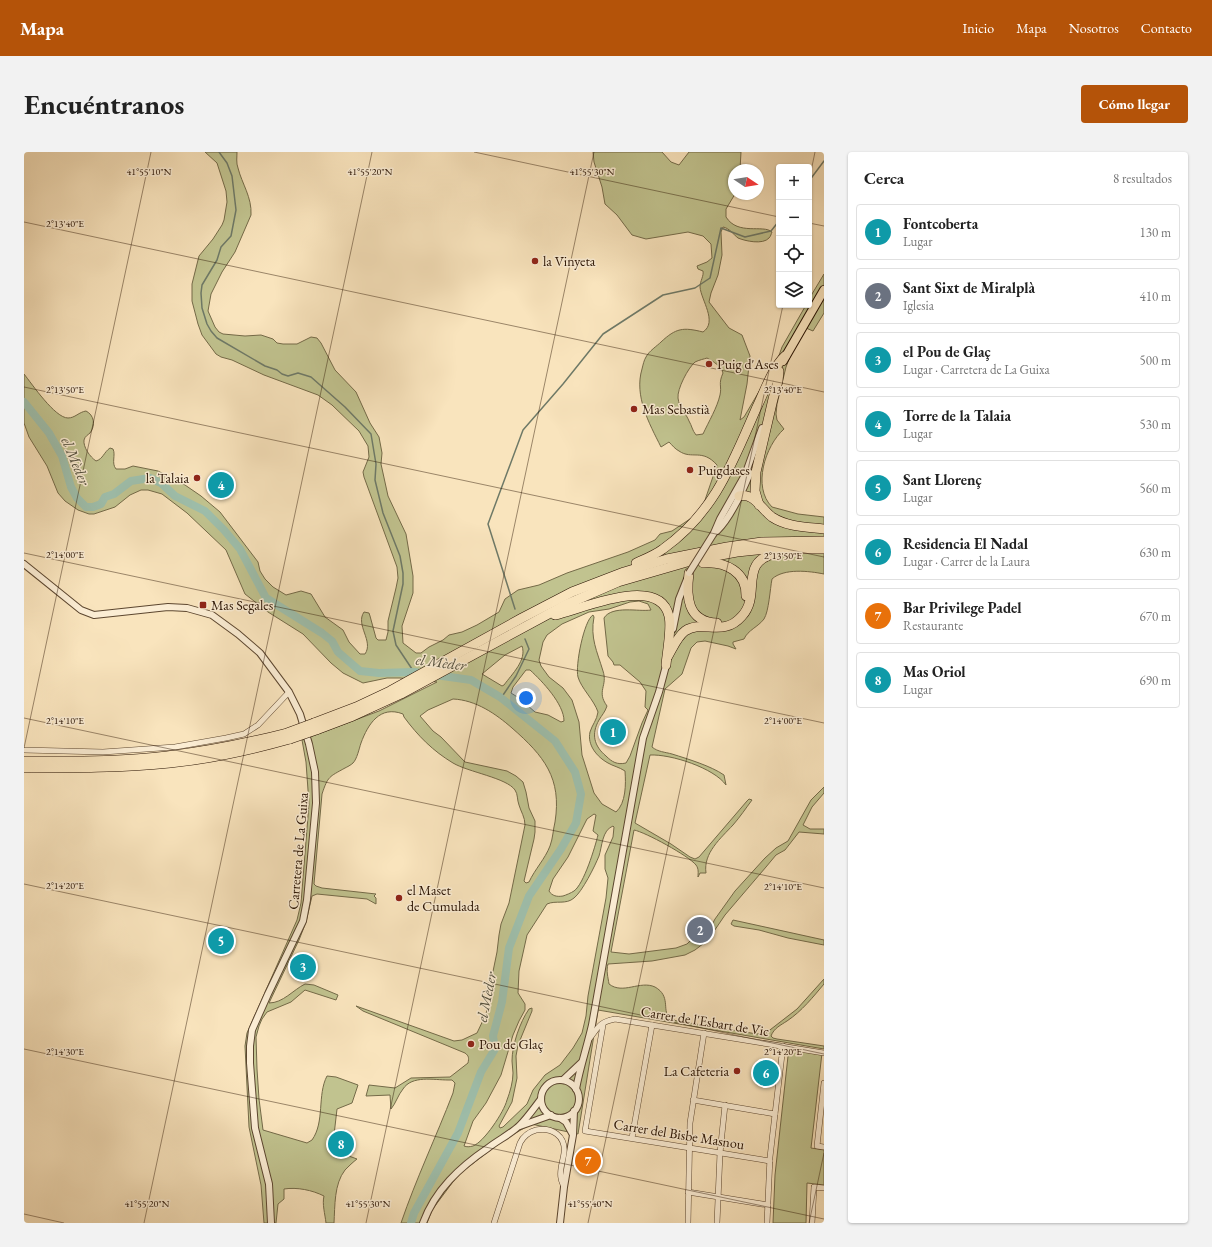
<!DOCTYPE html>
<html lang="es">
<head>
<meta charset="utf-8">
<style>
  :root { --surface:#fff; --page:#f2f2f2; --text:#222; --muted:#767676; --line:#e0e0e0; --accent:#b45309 }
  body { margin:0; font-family:"EB Garamond",serif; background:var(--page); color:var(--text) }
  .controls { position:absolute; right:12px; top:12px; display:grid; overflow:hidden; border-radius:4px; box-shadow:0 1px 3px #0004 }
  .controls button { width:36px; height:36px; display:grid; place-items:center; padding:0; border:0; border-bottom:1px solid var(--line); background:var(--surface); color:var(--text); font:20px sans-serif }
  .compass { position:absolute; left:704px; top:12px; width:36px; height:36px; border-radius:50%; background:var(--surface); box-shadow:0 1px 3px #0004; rotate:102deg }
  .you { position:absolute; left:502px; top:546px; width:14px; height:14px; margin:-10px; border:3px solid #fff; border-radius:50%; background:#1a73e8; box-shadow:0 0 0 6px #1a73e833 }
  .badge { display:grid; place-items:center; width:26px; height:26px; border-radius:50%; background:var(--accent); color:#fff; font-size:13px; font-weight:700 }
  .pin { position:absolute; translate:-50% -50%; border:2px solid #fff; box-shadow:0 1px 4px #0006 }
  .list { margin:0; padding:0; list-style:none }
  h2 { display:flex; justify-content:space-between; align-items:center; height:52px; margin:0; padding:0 16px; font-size:17px }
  h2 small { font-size:13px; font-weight:400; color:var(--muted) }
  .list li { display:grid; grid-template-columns:26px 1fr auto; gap:12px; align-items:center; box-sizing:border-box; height:56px; margin:0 8px 8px; padding:0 8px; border:1px solid var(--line); border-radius:4px }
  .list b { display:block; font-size:15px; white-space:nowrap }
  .list p { margin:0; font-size:13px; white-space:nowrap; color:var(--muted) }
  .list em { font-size:13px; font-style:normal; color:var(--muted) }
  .icon { flex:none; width:22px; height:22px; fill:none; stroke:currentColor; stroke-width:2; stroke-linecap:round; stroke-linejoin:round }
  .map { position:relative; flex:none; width:800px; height:1071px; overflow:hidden; border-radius:4px }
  header { display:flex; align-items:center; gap:24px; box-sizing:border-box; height:56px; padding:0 20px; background:var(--accent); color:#fff }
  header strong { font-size:19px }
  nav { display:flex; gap:22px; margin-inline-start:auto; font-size:14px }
  .intro { display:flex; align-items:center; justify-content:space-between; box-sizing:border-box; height:96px; padding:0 24px }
  h1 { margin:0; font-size:28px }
  .button { padding:10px 18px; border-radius:4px; background:var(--accent); color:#fff; font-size:14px; font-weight:700 }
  main { display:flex; gap:24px; padding:0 24px }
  aside { flex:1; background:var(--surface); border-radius:4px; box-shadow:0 1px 3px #0004 }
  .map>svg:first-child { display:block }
</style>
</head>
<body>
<header>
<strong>Mapa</strong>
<nav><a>Inicio</a><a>Mapa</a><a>Nosotros</a><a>Contacto</a></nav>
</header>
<div class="intro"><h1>Encuéntranos</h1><a class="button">Cómo llegar</a></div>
<main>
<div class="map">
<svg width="800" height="1071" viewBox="0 0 800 1071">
  <rect width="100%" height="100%" fill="#f9e4bd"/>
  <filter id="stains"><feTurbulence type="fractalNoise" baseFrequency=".005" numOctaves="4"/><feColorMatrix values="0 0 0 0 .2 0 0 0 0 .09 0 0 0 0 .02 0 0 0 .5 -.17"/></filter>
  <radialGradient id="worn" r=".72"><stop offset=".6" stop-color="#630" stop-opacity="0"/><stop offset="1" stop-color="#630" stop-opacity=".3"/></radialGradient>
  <g fill="#c1c38f" stroke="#746a48" fill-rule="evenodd">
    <path d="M181,0H213C213,5 212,11 214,16C218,32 228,45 227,63L211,100L198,120L187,142L184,159L191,175L195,180L199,182L221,184L237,183L249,187L253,191L259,192H273L287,185L293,186L297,191L311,218L332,240L346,271L355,285L358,301L357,312L364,344L382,382L389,424V441L378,474L379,491L392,501H397L405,495L419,488L425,483L438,480L453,473L475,460L481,447L494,438L515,433L543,421L604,400L631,388L636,382L648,379L669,365L676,357L681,348L693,313C678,296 668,308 655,299C651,297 648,293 645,290L637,295C625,271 610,244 618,217C619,213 620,208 622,205C625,199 633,194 637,190C652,176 659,175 679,180C694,170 677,148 676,135C676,129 680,124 679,119L674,117L673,114L683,110L688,106L687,92L679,84L664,80L622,87L608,83L593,63L581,52L578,35L570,10L569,0H638L647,10L655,13L665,0H717L716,18H710L711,42L702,57V65C714,84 739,72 748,80C747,82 747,84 745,86C739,93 721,89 714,86C709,82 705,76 699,75L697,80L698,103L694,123L687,141L685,150L705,176L718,183L726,204L723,232L716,268L720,265L753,209L758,195L782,153H785V147L800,122V161L789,179L782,176L769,197L762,215L753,252L752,262L753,268L760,277C741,294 728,335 748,355L774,362L800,365V422C785,419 760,416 748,427C746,437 745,459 740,467C734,475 724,478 720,487L709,490V492L712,497L704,494L681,489L673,490L667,496L658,522L641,537L628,595C634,600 641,600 648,602C664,607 687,614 700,623L702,633C690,616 647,602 626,603L611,671L647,692L666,705L671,707L675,705L723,649L725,647L728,648C722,656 716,665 709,673C697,686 679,701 682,721H676L674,725C674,721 675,717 672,713C665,704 621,680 610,678L587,800L605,802L652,796L663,792L668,787H674L684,780L691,767L711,739L741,706L752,696L764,689L787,648L800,635V641L788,655L779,673L786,677H800V682L775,680L761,698L752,703L742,715L701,763L684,788L671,798L661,803L628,809L584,812C582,819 584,825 585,832C599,843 616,828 631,835C647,844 638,858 645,865C647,867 650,868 653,869L733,882L742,881L773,857L800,827V832C789,845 778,859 763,869C757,873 750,876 747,884L749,886L753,887L800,894V897L574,858L554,982L507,972L478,989L434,1023L408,1058L403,1071H377C392,1027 412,985 429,941L431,931L428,928H424C410,928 388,923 379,937C374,943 372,951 367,957L366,943L342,944L345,933L371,936L387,926L426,925L444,911C445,906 445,904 441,901L339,859L332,854L430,889L438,888L453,881L462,862L466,843V834L473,800L475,783L477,772L485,751L501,673C501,665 497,660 495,653C493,648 494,642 491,638C483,626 444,620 429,611C409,599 394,584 380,565L379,562C356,553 344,572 337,591C335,597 333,607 329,611C327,613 323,615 321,616C305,625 304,624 298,642L290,732L292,734L298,736L352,742L350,744L352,746V752L343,747L293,742L288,744L282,770L275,788L245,851C259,851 269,838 281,832L290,833L314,843L312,848L281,838L267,850L243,860L238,867L235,874L232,885L233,917L235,947L239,978L283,991L288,988C301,970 293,943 303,924L312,925L334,933L328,951L313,957L310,983L303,996L333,1007C329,1010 325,1014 321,1018C310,1032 311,1054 310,1071H302C301,1062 298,1052 300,1044C288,1038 273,1035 260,1037V1047L254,1052L252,1071H240L237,1033L225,975L221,894L223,881L273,768L277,751L285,652L282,610L278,588L355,559L413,530L376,526H363L339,531L319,521L307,511L279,482L244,460L221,442L202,398L163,361L138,342L124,338H117L106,343L91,355L70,362H65L54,358L41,349L34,341L23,314L5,285L0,271V222C8,232 31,266 44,266C51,266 55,260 62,259C70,263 72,273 66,281C64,283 61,284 60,288C59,295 66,305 72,309C79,307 80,300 86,296L89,297C92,303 87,311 92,317H101L109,314L134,319L161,333L177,344L196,360L234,410L236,419L241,427L249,435L262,443L277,439L287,442L301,465L319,478L325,490L336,502H341C350,489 331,473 340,460L345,461L346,464L352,486L354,488H362L364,480V469L372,436L374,426L373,415L340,325L339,320L345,305L344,294L335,279L308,253L294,243L240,223L208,208L197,205L192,202L178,183L174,172L168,149V132L175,104L189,87L198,73L200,68L203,50L202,39L193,11ZM683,206C690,210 697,214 699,221C694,232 698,234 696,243C693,256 685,269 679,282L672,283C668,278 668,274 665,269C662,261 655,256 654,246C653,237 664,216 671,210C675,208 680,207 683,206ZM615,449L624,452L627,458C615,460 588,453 580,466L584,504L589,510L590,513H596L616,530L622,539L621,555L624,558L618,571L606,604L602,611C593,613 588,610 582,604C570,594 567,582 575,568C578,563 581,560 583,554C572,539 584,534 579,519C573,499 566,486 570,465L569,463C560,468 551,514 554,525C557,536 570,548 574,560C573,568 568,573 566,580C563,593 573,605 584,611C589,614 595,615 601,619C602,632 602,651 592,660L578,652L570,641L558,603L555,570L548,548L539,536L525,525L517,514L515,508L519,490L523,483L538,472L565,460L585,457L606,450ZM498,494C503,508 488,522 480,533L478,534L458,522L481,503ZM502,518H506C518,529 540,552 540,569L537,570L524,563L511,560L495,546L487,541L489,535ZM429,547C452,548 472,562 488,576C520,604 538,626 531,670C529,678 529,686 526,694C521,707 511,717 505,730L502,731L500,729L510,687L511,680V669L505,656L502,640L499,630L492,624L483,619L441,610L417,585L409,579L396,564L404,558ZM570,662L572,663L569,679L574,683C571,695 560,732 550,739C547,741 542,743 539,744C533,745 528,744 525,739L529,727L544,705L563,667ZM589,674L590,675L589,685L581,703V717L584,726L582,746L564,844L562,864L558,881L549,896L536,913L521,923L509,938L503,952L479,975L476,976L475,974L488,950L493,926L492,904L494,893L508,859V856L505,857C496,870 488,893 488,909C488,913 489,917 489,921C489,930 486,940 483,948C480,960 460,990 449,994C445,995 443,995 440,994L449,969L462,951L477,923L489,883L495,869L501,858V852L494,841L495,819L503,783L523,752C532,748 542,753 550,746C558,740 571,714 575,704C578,695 578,678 589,674Z"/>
    <polygon points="709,768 800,788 800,793 764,786 735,778 710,774 707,772"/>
    <polygon points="765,895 798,901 787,996 800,998 800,1033 783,1031 782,1071 749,1071 751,1023"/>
  </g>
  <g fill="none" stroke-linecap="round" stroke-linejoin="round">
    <g stroke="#6e7967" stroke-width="1.5">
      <polyline points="195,0 203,11 208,24 212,58 207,84 197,95 193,108 178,133 177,141 178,156 183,172 187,179 193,186 241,214 253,218 258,222 264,224 274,221 287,225 321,255 347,282 352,312 351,328 359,361 376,404 379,421 379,432 369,479 372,493 390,520"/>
      <polyline points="785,29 800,9"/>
      <polyline points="491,457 464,372 499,278 539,232 579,182 639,143 671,136 686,126 697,76 721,85 747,79 755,69"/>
      <polyline points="477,546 492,524 505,497 501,487"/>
    </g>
    <polyline stroke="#9ebfac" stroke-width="8" points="0,250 25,281 38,304 47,335 53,346 62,355 69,355 77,352 81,345 90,342 107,329 126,326 137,331 151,344 181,359 200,378 216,397 242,446 298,481 308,489 314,500 336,519 355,521 390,520 447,528 476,545 531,589 551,620 557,642 552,671 537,697 505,744 485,796 478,850 469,884 471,897 457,920 434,981 390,1061 387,1071"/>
    <g stroke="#5c462f" stroke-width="6">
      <g id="minor">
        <polyline points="0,598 79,600 151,595 202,586 220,582 234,573 265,540"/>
        <polyline points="579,873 561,979 746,1009"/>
        <path d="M566,886C575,874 576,870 591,867L800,901"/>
        <polyline points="800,931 793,994 800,995"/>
        <polyline points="669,948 751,962"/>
        <polyline points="608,986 628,873"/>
        <polyline points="664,1040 744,1053"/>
        <path d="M470,1071L496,991C499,985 505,980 512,978C528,975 542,984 540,1001C539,1009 535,1019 537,1026C537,1029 539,1032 540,1035"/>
        <polyline points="664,1071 666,971 680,881"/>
        <polyline points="693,1071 696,1001 701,953"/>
        <polyline points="743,1071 746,1005 759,894"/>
        <polyline points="788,1071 790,1035 800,1036"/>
      </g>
    </g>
    <g stroke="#5c462f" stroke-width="8">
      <g id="tertiary">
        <path d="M693,379C706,366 719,338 726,321"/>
        <polyline points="690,381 696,367 721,323 738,276"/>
        <polyline points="0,412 57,458 70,463 144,455 163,456 188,463 214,482 236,501 265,540 276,562 285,592 291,620 292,651 283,748 279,769 244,842 228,878 226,894 226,911 231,976 245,1032 247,1071"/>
        <polyline points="649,477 655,447 663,427"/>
        <polyline points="539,928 557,911"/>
        <circle cx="536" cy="947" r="19"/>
        <path d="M552,937C556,915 563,895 568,873L619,586L635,540L643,510"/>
        <polyline points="536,966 542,970 548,981"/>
        <polyline points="496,974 527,963"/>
        <path d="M399,1071C411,1038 436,1015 464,996C474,988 487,982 496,973C504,965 510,956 517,947"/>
        <polyline points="536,1071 540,1035 549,983 550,959"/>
      </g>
    </g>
    <g stroke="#271100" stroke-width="10">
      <polyline id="primary" points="759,209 800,138"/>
    </g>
    <g stroke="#271100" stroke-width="10">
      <g id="motorway">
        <path d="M715,344C730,340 738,358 748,365C763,375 783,375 800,377"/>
        <polyline points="735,353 731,339 732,320 749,247 754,229 755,219"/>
        <path d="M612,411C621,407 631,403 639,397C690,361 708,312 732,257C740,241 748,216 761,204"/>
        <path d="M679,411C701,409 723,420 722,444"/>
        <path d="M665,421C662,444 663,470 693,471"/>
        <path d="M531,463C556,458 635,421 645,464C648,476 643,500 642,513"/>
        <path d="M644,504C649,496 653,485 661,479C679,467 699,486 718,464C739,441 711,408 757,400"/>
        <polyline points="290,571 332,555 366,539 498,466 548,440 600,420 643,407 703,395 738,390 800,389"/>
        <polyline points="292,578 329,564 377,542 541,453 594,430 670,408 713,400 743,397 800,397"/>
        <path d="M0,609C48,609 96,610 143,604C184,599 224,591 263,581"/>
        <path d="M0,616C49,616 98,616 146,611C187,607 227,598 266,587"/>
      </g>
    </g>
    <use href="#minor" stroke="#fbedd4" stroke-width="5"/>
    <use href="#tertiary" stroke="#fbedd4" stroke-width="6"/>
    <use href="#primary" stroke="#f9e4bd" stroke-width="8"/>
    <use href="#motorway" stroke="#f9e4bd" stroke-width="9"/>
    <g stroke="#5c462f" stroke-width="8" stroke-linecap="butt">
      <polyline id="tertiary-bridge" points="665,421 690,381"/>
    </g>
    <g stroke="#271100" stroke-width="10" stroke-linecap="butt">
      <g id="motorway-bridge">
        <polyline points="263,581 290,571"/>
        <polyline points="266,587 292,578"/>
      </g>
    </g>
    <use href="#tertiary-bridge" stroke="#fbedd4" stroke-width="6"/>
    <use href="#motorway-bridge" stroke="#f9e4bd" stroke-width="9"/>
  </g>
  <path fill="none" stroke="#271100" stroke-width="1" stroke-opacity="0.45" d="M450,0L755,65M785,29L791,0M0,70L800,240M785,71L800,74M0,235L800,405M0,401L800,571M0,566L800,736M0,596L127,0M0,732L800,902M0,897L800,1067M0,1062L40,1071M120,1071L348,0M342,1071L570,0M564,1071L759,153M785,1071L800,1001"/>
  <g fill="#8f2418" stroke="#fbedd4" stroke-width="1.5">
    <circle cx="511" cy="109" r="4"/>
    <circle cx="685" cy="212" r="4"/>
    <circle cx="610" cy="257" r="4"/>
    <circle cx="666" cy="318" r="4"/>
    <circle cx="173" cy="326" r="4"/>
    <rect x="175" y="449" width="8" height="8" rx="2"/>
    <circle cx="375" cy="746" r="4"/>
    <circle cx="447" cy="892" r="4"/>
    <circle cx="713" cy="919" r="4"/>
  </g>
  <g text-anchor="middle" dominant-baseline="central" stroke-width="3" stroke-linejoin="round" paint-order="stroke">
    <g font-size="14" fill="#271100" stroke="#fbedd4" text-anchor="start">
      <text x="519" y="109">la Vinyeta</text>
      <text x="693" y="212">Puig d'Ases</text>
      <text x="618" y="257">Mas Sebastià</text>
      <text x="674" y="318">Puigdases</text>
      <text x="165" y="326" text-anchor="end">la Talaia</text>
      <text x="187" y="453">Mas Segales</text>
      <text x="383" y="738">el Maset<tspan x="383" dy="16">de Cumulada</tspan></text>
      <text x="455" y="892">Pou de Glaç</text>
      <text x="705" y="919" text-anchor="end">La Cafeteria</text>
    </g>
    <g font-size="14" fill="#271100" stroke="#fbedd4">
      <text transform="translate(274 699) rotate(-85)">Carretera de La Guixa</text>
      <text transform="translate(681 869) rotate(9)">Carrer de l'Esbart de Vic</text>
      <text transform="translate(655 982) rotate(9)">Carrer del Bisbe Masnou</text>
    </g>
    <g font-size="15" font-style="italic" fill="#514e3c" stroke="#fbedd4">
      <text transform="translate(52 309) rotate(67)">el Mèder</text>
      <text transform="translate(417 510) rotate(7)">el Mèder</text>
      <text transform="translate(462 845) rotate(-79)">el Mèder</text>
    </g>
  </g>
  <g font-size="10" text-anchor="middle" fill="#271100" stroke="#fbedd4" stroke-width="3" stroke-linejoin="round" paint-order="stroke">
    <text x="125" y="23">41°55'10"N</text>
    <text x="346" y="23">41°55'20"N</text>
    <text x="568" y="23">41°55'30"N</text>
    <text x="41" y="75">2°13'40"E</text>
    <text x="41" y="241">2°13'50"E</text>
    <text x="759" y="241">2°13'40"E</text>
    <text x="41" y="406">2°14'00"E</text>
    <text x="759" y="407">2°13'50"E</text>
    <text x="41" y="572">2°14'10"E</text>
    <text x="759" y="572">2°14'00"E</text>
    <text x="41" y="737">2°14'20"E</text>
    <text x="759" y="738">2°14'10"E</text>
    <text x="41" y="903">2°14'30"E</text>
    <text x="759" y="903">2°14'20"E</text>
    <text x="123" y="1055">41°55'20"N</text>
    <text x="344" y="1055">41°55'30"N</text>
    <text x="566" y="1055">41°55'40"N</text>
  </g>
  <rect width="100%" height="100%" filter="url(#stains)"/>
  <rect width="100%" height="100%" fill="url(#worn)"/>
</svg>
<div class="controls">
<button>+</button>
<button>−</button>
<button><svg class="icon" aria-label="locate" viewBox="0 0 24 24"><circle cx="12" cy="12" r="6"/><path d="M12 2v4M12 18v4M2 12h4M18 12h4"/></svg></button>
<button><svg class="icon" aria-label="layers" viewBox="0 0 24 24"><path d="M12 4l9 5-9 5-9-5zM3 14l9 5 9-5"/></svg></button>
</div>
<svg class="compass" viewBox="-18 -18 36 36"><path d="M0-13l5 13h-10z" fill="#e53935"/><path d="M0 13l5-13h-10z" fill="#767676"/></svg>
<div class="you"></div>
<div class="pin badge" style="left:589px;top:580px;background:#0f9aa8">1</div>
<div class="pin badge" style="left:676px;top:778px;background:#6b7280">2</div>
<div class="pin badge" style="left:279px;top:815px;background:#0f9aa8">3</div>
<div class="pin badge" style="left:197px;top:333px;background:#0f9aa8">4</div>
<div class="pin badge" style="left:197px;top:789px;background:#0f9aa8">5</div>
<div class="pin badge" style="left:742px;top:921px;background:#0f9aa8">6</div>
<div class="pin badge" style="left:564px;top:1009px;background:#e8710a">7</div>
<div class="pin badge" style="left:317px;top:992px;background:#0f9aa8">8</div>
</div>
<aside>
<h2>Cerca<small>8 resultados</small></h2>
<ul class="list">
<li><span class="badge" style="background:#0f9aa8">1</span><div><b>Fontcoberta</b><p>Lugar</p></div><em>130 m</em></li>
<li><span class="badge" style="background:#6b7280">2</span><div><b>Sant Sixt de Miralplà</b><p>Iglesia</p></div><em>410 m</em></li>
<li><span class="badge" style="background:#0f9aa8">3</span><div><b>el Pou de Glaç</b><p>Lugar · Carretera de La Guixa</p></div><em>500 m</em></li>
<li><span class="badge" style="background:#0f9aa8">4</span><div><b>Torre de la Talaia</b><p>Lugar</p></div><em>530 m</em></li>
<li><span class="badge" style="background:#0f9aa8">5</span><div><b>Sant Llorenç</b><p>Lugar</p></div><em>560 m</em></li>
<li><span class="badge" style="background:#0f9aa8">6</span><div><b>Residencia El Nadal</b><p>Lugar · Carrer de la Laura</p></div><em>630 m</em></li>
<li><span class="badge" style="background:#e8710a">7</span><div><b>Bar Privilege Padel</b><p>Restaurante</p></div><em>670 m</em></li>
<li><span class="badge" style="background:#0f9aa8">8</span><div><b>Mas Oriol</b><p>Lugar</p></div><em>690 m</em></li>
</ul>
</aside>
</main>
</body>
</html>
